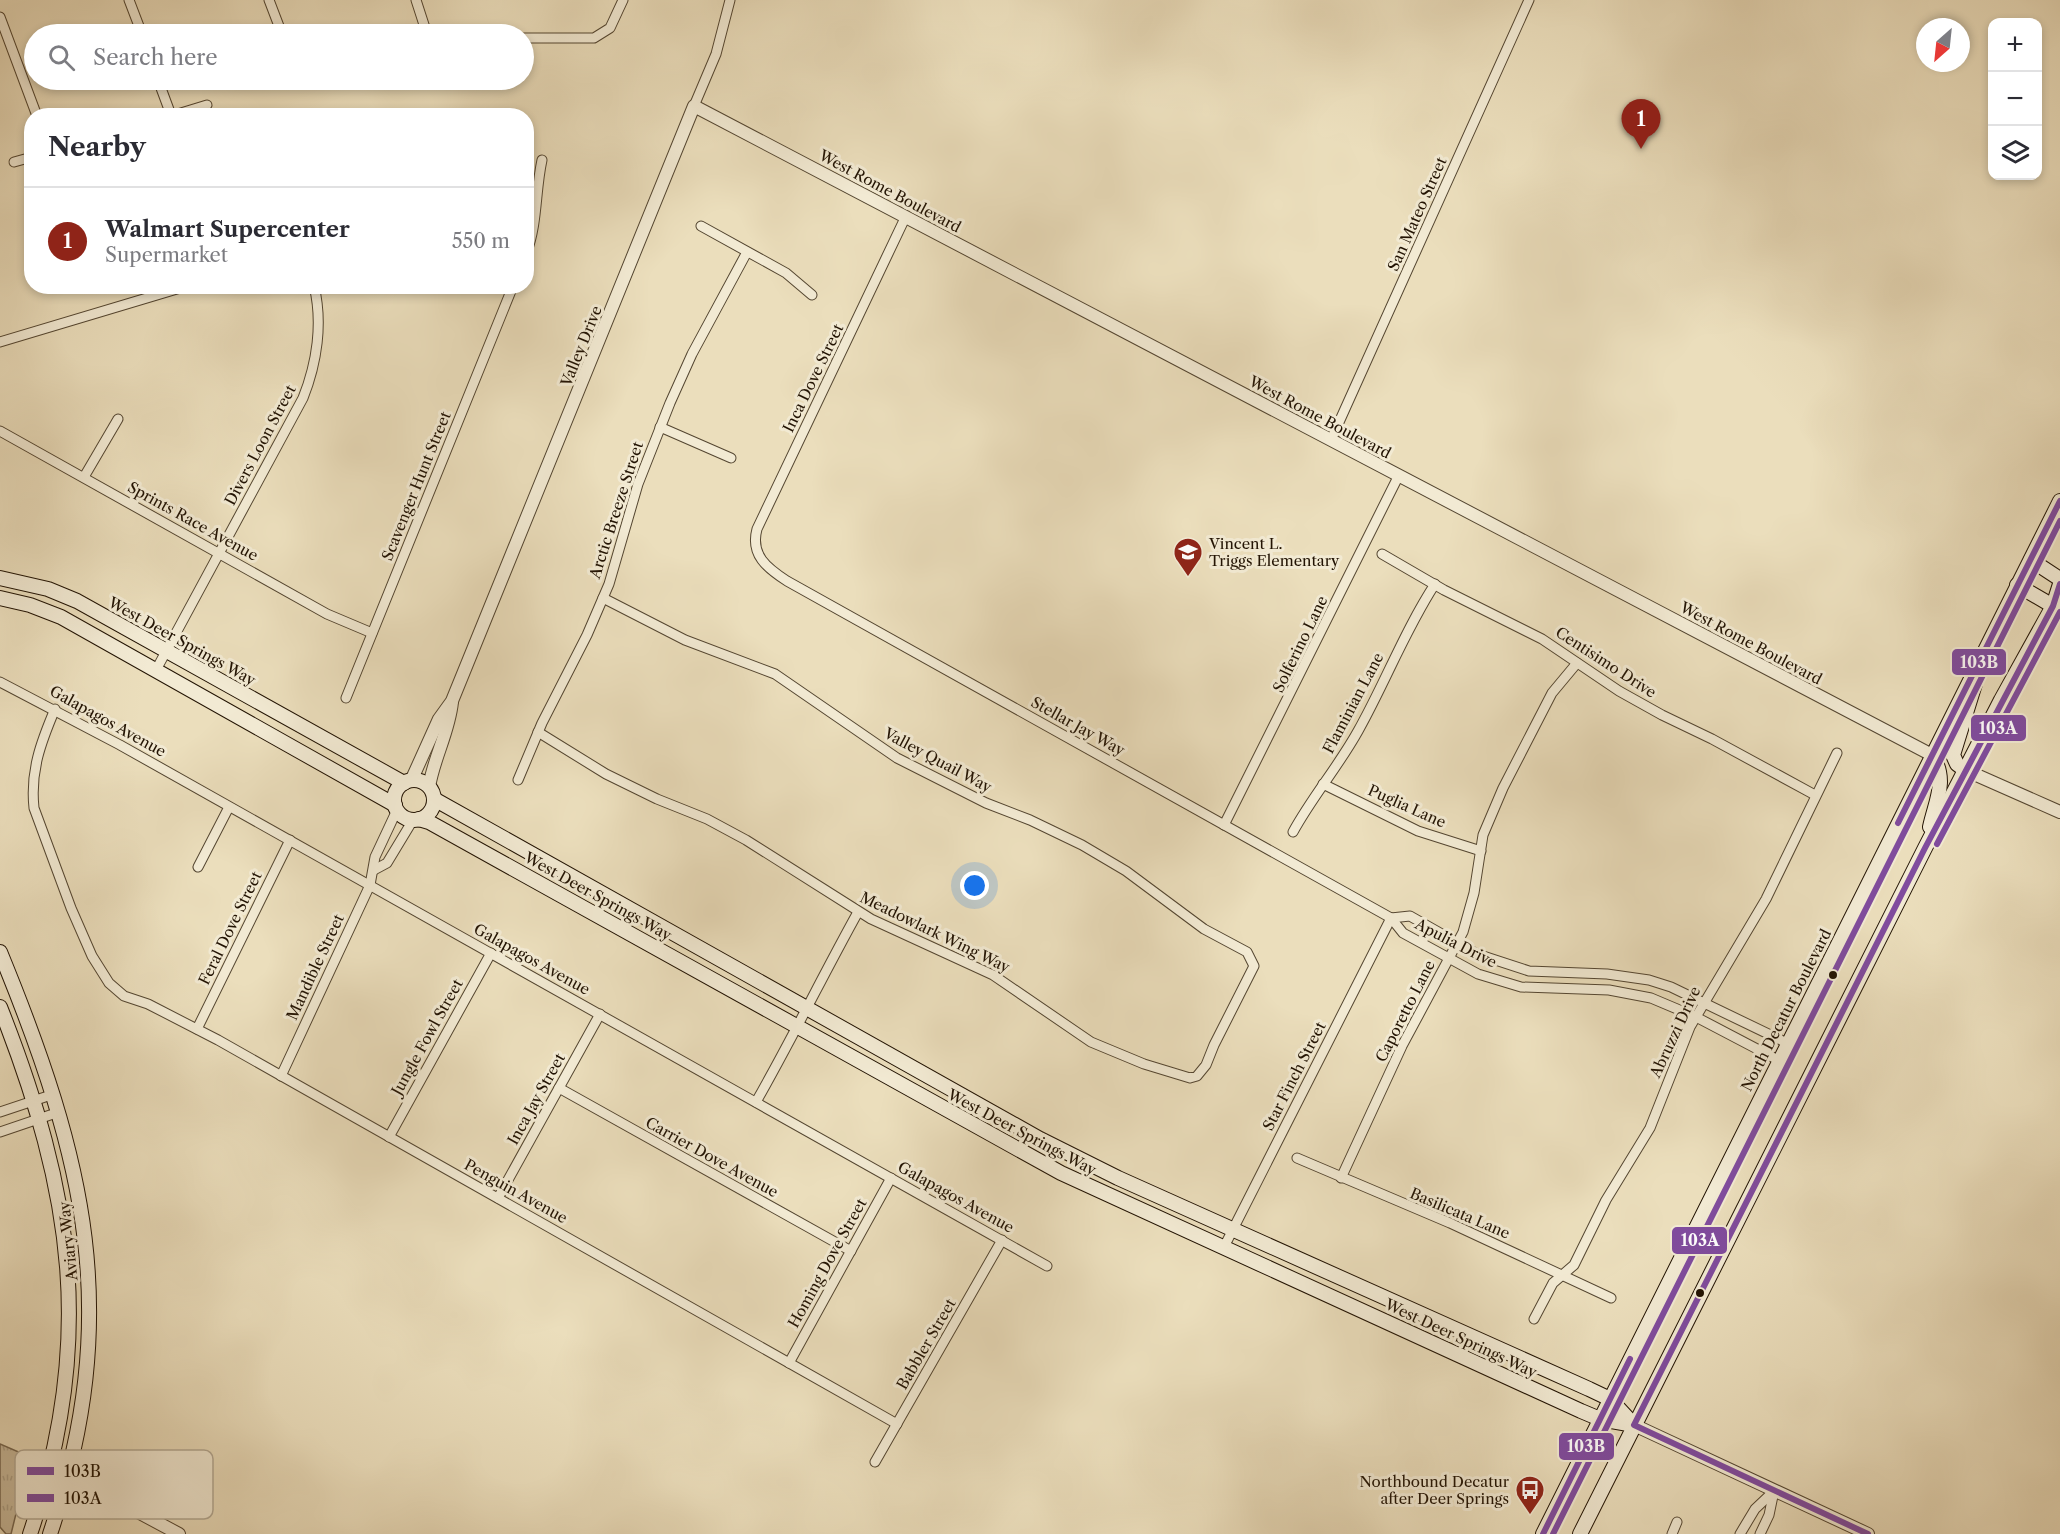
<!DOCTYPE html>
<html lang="en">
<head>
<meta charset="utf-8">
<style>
  :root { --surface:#fff; --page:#f2f2f3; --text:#2b2b33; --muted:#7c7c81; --line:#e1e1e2; --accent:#8f2418 }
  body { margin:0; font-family:"Libre Caslon Text",serif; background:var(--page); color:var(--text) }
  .controls { position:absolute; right:18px; top:18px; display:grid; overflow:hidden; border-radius:12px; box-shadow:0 3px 9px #0003 }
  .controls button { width:54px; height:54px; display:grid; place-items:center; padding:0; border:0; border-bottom:2px solid var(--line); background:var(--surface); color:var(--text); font:30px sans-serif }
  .compass { position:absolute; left:1916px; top:18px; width:54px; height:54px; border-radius:50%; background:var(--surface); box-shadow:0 3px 9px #0003; rotate:207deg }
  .you { position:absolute; left:975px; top:886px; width:21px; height:21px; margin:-15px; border:4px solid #fff; border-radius:50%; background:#1a73e8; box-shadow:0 0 0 9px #1a73e833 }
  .badge { display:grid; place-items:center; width:39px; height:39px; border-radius:50%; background:var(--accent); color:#fff; font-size:20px; font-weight:700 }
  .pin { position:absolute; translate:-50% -50px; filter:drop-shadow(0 2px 3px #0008) }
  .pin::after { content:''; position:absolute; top:32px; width:21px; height:18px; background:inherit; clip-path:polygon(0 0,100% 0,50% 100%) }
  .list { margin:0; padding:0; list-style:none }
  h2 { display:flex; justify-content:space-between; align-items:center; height:78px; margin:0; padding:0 24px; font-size:26px }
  h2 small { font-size:20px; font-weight:400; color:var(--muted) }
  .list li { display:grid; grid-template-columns:39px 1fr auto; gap:18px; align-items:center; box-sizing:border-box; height:108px; padding:0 24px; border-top:2px solid var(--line) }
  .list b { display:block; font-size:22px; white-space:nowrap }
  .list p { margin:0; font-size:20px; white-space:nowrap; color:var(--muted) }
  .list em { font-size:20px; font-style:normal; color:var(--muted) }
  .icon { flex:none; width:33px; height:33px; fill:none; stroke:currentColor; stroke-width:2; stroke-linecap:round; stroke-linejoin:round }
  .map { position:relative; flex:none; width:2060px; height:1534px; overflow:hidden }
  .search { position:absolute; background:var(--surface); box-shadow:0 3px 9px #0003; left:24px; top:24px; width:510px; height:66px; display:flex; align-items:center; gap:15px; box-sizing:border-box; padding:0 21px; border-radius:33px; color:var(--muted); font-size:22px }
  .panel { position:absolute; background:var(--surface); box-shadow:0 3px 9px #0003; left:24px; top:108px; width:510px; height:186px; border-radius:24px }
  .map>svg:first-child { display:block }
</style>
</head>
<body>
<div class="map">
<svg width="2060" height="1534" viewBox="0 0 2060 1534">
  <defs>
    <pattern id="grass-tufts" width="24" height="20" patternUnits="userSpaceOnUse" patternTransform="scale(1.5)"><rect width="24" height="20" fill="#c9bb9d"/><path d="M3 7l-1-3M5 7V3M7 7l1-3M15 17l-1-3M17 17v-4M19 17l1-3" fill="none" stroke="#aca086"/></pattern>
  </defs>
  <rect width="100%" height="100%" fill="#ebdebc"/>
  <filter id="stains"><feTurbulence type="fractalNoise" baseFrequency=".00333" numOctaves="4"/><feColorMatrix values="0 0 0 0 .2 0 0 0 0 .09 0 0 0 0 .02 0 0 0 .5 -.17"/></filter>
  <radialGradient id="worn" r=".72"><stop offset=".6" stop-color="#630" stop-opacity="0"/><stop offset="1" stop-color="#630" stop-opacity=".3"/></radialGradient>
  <polygon fill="url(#grass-tufts)" stroke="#766750" stroke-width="1.5" points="0,1444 30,1457 11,1534 6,1534 0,1527"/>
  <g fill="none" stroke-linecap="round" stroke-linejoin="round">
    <g stroke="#544631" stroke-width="11">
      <g id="minor">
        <polyline points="129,0 142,34"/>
        <polyline points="269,0 282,34"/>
        <polyline points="416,0 427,34"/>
        <polyline points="0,17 37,116"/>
        <polyline points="524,38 594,38 610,28 623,0"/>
        <polyline points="158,80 171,115"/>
        <polyline points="694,106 716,54 730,0"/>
        <polyline points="171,116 207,105"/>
        <polyline points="14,162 32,157"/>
        <path d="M906,216L757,529C750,555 767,568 787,581L1391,918L1403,933L1478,974L1521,987L1609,990L1651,998L1696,1017L1778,1060"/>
        <polyline points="701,226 786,273 812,295"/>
        <path d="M526,254C538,223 535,192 542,160"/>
        <polyline points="0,342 187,286"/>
        <polyline points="660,427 731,458"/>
        <polyline points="0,431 327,614 372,633"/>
        <polyline points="1331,440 1529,0"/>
        <polyline points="84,477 118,419"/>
        <polyline points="1382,554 1444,590 1542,639 1619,691 1662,715 1712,739 1815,795"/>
        <path d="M156,670L303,398C317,363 323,323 314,286"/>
        <polyline points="0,682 120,745 1047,1266"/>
        <polyline points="346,698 513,286"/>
        <path d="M55,709C41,742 30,771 34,808L71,908L92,956L109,983L124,996L148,1004L218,1040L897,1424"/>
        <polyline points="538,732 606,774 657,799 707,819 746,840 871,919 993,975 1091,1042 1144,1064 1190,1078 1197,1076 1206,1065 1214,1045 1254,966 1247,952 1204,929 1126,871 1082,845 1030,820 986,803 897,758 775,674 685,640 603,598"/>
        <polyline points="518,780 542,723 587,635 609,584 638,484 670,403 692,354 747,252"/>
        <polyline points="1323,784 1418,831 1481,851"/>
        <polyline points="1224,825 1399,475"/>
        <path d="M1293,832C1312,797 1338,767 1358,731C1385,683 1405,630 1435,584"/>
        <polyline points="198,867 229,807"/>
        <polyline points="374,870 387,863 413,820"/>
        <polyline points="1391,918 1410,916 1477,954 1529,971 1607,974 1649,980 1671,987 1787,1043"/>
        <polyline points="197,1029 290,840"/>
        <polyline points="281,1076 370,885 375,857 397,810"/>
        <polyline points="559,1088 851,1251"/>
        <path d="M756,1102C792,1039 823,975 858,912"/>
        <polyline points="0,1112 54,1094"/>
        <polyline points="0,1132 59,1112"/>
        <polyline points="389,1137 491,953"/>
        <polyline points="1297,1158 1450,1223 1611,1298"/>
        <polyline points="1341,1178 1402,1046 1463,932 1474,893 1483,835 1503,788 1552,693 1577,663"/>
        <polyline points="498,1198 600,1014"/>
        <polyline points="1224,1247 1391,918"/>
        <polyline points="1534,1319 1553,1283 1574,1265 1606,1200 1650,1128 1690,1027 1766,899 1837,753"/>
        <polyline points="789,1363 891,1178"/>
        <polyline points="875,1462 1002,1240"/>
        <polyline points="1672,1534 1677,1522"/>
        <polyline points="1740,1534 1755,1509 1774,1491"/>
        <polyline points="1760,1534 1769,1515 1774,1491"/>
      </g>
    </g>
    <g stroke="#544631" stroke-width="14">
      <g id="tertiary">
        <polyline points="1965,770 2060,812"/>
        <polyline points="411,781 439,719 452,701 694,106 1932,755"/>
        <path d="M429,787C434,757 449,732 452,702"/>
        <polyline points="1634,1425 1868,1534"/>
        <polyline points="52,1466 179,1534"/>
      </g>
    </g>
    <g stroke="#221303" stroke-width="16">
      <g id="secondary">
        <polyline points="2031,560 2060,579"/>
        <polyline points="0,578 48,589 77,601 404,783"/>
        <polyline points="2017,585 2053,606"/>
        <polyline points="0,598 30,605 61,617 395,805"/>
        <polyline points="1965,770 1957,764 1953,755 1975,684"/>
        <circle cx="414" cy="800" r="20"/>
        <polyline points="434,799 1040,1139 1118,1178 1589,1389 1610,1399 1634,1425"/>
        <polyline points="419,819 429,822 1061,1173 1581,1411 1600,1419 1634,1425"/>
        <path d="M1930,827C1936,800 1948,780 1932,755"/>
        <path d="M0,952C85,1159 124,1314 50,1534"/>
        <path d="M0,1007C73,1192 96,1342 30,1534"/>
        <polyline points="1543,1534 2060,501"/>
        <polyline points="1580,1534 1925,848 2001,700 2053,606 2060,584"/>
      </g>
    </g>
    <use href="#minor" stroke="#f2ead3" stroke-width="9"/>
    <use href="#tertiary" stroke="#f2ead3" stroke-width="12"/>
    <use href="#secondary" stroke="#f2ead3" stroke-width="14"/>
    <g stroke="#f2ead3" stroke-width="10">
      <g id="bus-1">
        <polyline points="1898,823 2060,501"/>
        <polyline points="1543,1534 1630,1359"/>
        <polyline points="1868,1534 1634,1425 1925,848 2053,606 2060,584"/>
      </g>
    </g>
    <g stroke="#f2ead3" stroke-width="10">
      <g id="bus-2">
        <polyline points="1937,844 2060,612"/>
        <polyline points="1553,1534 2060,521"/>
      </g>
    </g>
    <use href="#bus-1" stroke="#804c9e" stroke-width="6"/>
    <use href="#bus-2" stroke="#804c9e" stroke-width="6"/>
  </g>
  <defs>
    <g id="school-pin" transform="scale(1.5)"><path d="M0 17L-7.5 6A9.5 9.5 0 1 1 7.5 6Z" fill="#8f2418" stroke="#f2ead3"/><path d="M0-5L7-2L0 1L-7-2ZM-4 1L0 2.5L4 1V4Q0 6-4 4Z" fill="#fff"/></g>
    <g id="bus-pin" transform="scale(1.5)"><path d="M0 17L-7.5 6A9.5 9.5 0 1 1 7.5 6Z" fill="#8f2418" stroke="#f2ead3"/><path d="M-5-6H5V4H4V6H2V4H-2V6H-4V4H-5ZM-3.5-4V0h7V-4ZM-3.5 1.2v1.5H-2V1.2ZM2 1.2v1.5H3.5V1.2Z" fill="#fff"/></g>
  </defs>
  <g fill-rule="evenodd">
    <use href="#school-pin" x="1188" y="552"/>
    <use href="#bus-pin" x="1530" y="1490"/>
  </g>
  <g fill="#221303" stroke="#f2ead3" stroke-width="2">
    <circle cx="1833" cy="975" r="5"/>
    <circle cx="1700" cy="1293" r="5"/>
  </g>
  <g text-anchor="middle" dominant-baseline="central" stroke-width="6" stroke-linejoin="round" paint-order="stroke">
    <g font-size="15" fill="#221303" stroke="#f2ead3">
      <text transform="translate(890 191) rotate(28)">West Rome Boulevard</text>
      <text transform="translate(1417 214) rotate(-66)">San Mateo Street</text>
      <text transform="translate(581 346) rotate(-68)">Valley Drive</text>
      <text transform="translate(813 378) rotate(-64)">Inca Dove Street</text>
      <text transform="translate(1320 417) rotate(28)">West Rome Boulevard</text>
      <text transform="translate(260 445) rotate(-62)">Divers Loon Street</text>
      <text transform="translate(416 486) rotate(-68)">Scavenger Hunt Street</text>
      <text transform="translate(616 510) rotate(-72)">Arctic Breeze Street</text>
      <text transform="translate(193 521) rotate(29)">Sprints Race Avenue</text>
      <text transform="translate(182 641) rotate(29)">West Deer Springs Way</text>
      <text transform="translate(1751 643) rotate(28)">West Rome Boulevard</text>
      <text transform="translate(1300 644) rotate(-64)">Solferino Lane</text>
      <text transform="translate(1606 662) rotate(33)">Centisimo Drive</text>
      <text transform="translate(1353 703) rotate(-62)">Flaminian Lane</text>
      <text transform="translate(108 721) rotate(29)">Galapagos Avenue</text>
      <text transform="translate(1078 726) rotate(29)">Stellar Jay Way</text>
      <text transform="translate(938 760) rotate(28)">Valley Quail Way</text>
      <text transform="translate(1407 806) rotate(24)">Puglia Lane</text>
      <text transform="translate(598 896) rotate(29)">West Deer Springs Way</text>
      <text transform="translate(230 928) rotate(-64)">Feral Dove Street</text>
      <text transform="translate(935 932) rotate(26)">Meadowlark Wing Way</text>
      <text transform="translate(1456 943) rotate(27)">Apulia Drive</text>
      <text transform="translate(532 959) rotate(29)">Galapagos Avenue</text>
      <text transform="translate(315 967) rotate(-65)">Mandible Street</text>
      <text transform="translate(1786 1010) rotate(-63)">North Decatur Boulevard</text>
      <text transform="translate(1405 1011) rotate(-63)">Caporetto Lane</text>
      <text transform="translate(1675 1032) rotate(-65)">Abruzzi Drive</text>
      <text transform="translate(427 1037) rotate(-61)">Jungle Fowl Street</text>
      <text transform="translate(1294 1076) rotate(-63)">Star Finch Street</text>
      <text transform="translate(536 1099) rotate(-61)">Inca Jay Street</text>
      <text transform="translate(1022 1132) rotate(28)">West Deer Springs Way</text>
      <text transform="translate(712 1157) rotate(29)">Carrier Dove Avenue</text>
      <text transform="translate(516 1191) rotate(29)">Penguin Avenue</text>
      <text transform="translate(956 1197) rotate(29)">Galapagos Avenue</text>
      <text transform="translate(1460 1213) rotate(23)">Basilicata Lane</text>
      <text transform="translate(68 1241) rotate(-96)">Aviary Way</text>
      <text transform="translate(827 1263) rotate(-61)">Homing Dove Street</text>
      <text transform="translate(1461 1338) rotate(25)">West Deer Springs Way</text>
      <text transform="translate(926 1344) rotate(-60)">Babbler Street</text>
    </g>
    <g font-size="15" fill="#221303" stroke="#f2ead3" text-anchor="start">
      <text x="1209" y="543">Vincent L.<tspan x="1209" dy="17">Triggs Elementary</tspan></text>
      <text x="1509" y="1481" text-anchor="end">Northbound Decatur<tspan x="1509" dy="17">after Deer Springs</tspan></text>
    </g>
  </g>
  <rect x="15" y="1450" width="198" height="69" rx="9" fill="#f2ead3" stroke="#b4aa95" stroke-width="1.5"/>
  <rect x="27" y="1467" width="27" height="8" fill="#804c9e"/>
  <rect x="27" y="1494" width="27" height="8" fill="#804c9e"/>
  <g font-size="16" fill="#221303">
    <text x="64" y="1477">103B</text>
    <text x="64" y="1504">103A</text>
  </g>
  <g stroke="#f2ead3" stroke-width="2">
    <rect x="1951" y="648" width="56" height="28" rx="6" fill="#804c9e"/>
    <rect x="1970" y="714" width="57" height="28" rx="6" fill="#804c9e"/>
    <rect x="1671" y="1226" width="57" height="29" rx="6" fill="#804c9e"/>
    <rect x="1558" y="1432" width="57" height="29" rx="6" fill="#804c9e"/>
  </g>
  <g font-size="16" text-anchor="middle" font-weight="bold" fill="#fff">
    <text x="1979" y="668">103B</text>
    <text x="1998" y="734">103A</text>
    <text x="1700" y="1246">103A</text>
    <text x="1586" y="1452">103B</text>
  </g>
  <rect width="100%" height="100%" filter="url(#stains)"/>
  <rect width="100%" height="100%" fill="url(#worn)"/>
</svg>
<div class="controls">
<button>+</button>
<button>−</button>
<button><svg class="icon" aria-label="layers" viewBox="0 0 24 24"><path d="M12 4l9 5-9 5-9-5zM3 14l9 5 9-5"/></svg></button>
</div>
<svg class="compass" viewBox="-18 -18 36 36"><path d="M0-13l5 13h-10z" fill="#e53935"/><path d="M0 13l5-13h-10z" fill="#7c7c81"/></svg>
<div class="you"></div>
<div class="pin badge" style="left:1641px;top:149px">1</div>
<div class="search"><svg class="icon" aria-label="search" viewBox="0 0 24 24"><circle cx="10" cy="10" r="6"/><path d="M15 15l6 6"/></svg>Search here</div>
<section class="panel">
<h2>Nearby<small></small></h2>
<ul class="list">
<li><span class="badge">1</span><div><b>Walmart Supercenter</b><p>Supermarket</p></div><em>550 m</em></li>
</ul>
</section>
</div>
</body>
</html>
